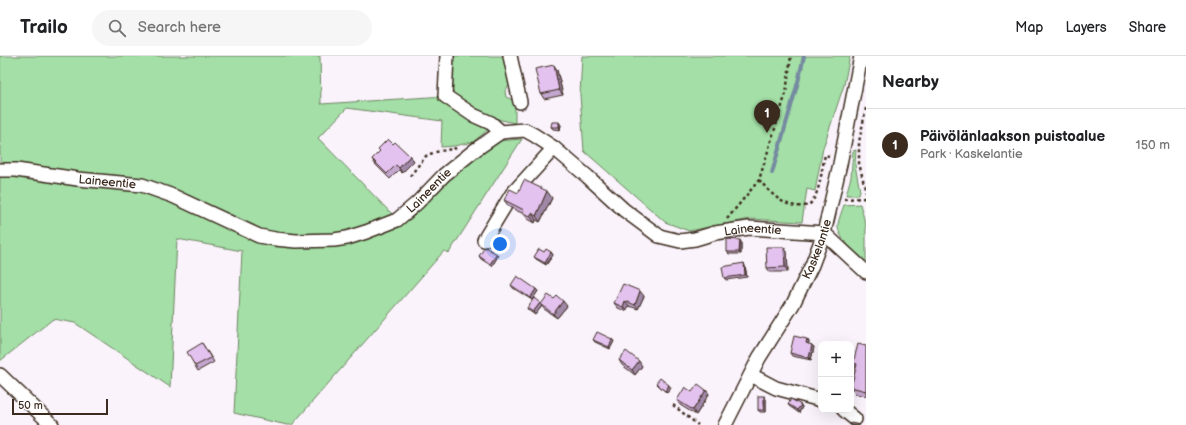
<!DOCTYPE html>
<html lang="en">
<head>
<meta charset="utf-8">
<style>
  :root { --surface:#fff; --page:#f6f6f6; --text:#202124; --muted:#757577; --line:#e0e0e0; --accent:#3b2a1e }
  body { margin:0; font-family:"Balsamiq Sans",sans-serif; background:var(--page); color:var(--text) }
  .controls { position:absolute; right:12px; bottom:12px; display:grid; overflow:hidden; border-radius:8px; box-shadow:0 4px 16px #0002 }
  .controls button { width:36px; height:36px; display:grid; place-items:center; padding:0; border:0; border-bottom:1px solid var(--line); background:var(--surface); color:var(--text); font:20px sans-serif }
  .scale { position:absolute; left:12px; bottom:10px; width:96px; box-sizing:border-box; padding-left:4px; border:2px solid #3b2a1e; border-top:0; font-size:11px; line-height:14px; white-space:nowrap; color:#3b2a1e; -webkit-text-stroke:3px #fff; paint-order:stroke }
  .you { position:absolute; left:500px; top:188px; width:14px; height:14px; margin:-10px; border:3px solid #fff; border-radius:50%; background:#1a73e8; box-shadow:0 0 0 6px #1a73e833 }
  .badge { display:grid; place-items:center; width:26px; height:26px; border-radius:50%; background:var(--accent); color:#fff; font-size:13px; font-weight:700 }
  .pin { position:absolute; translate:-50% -33px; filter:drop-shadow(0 1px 2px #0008) }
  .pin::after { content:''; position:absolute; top:21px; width:14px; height:12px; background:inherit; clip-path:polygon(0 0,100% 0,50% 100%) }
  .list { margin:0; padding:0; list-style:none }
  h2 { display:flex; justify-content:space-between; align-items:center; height:52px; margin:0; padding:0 16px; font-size:17px }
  h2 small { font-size:13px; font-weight:400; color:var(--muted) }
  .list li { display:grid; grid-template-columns:26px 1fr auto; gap:12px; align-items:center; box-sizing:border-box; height:72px; padding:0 16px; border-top:1px solid var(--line) }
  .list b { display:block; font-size:15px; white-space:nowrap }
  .list p { margin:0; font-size:13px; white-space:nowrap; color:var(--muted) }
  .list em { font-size:13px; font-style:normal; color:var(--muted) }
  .icon { flex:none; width:22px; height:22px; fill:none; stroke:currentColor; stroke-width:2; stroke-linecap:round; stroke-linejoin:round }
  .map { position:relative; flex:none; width:866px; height:369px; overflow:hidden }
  header { display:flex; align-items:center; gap:24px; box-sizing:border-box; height:56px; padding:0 20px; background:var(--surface); border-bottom:1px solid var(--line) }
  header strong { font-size:19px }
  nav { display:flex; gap:22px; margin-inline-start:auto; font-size:14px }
  .search { width:280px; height:36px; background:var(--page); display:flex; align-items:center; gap:10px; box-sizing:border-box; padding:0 14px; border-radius:22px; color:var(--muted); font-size:15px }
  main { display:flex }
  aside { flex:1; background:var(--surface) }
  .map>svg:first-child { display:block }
</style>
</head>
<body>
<header>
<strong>Trailo</strong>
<div class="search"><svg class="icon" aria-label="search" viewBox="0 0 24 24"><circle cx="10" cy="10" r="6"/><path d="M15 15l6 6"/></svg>Search here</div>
<nav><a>Map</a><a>Layers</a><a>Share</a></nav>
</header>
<main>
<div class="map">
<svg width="866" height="369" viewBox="0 0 866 369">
  <rect width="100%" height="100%" fill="#faf3fc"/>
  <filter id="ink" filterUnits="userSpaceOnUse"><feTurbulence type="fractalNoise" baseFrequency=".025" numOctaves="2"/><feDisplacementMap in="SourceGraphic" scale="8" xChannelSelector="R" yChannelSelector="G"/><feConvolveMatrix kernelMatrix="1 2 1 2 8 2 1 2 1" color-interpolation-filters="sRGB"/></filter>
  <g filter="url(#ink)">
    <g fill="#a3dfa6" stroke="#6f8462">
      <polygon points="0,0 320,0 321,48 445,40 489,73 473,86 454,90 441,91 442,65 347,52 318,82 390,156 403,167 412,162 473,100 498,85 522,83 449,197 444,195 292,369 287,369 234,357 242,195 177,183 170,331 75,267 53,263 0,305"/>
      <polygon points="447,0 504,0 511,27 505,35 506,41 515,45 515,67 488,61 446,35"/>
      <polygon points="582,0 850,0 844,29 823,92 815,135 807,133 802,166 750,163 689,175 665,166 584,95 580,39"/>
      <polygon points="856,94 855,109 860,135 858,139 846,139 851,121 853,95"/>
      <path d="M860,148L866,170V206C857,198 836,181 838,168C839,162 842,155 844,149Z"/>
    </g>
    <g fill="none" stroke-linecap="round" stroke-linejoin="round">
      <polyline stroke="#758aa0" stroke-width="4" points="772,117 798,26 804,0"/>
      <g stroke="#3b2a1e" stroke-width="16">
        <g id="minor">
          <polyline points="447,0 445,40 473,59 491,67 501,76"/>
          <polyline points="510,0 520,46"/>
          <path id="s1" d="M0,114H16L78,123L142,129L173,140L259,180L275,183L296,185L334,184L347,182L366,176L397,164L417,147L444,119L475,94L501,76L525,74L534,79L554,92L588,121L624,154L659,180L680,185L695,183L715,177L749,172L824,177L866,216"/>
          <polyline points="484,184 512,138 554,92"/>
          <polyline points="0,319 52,369"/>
          <polyline points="751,319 776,332 821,344"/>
          <polyline points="844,354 855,363"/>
          <path id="s2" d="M725,369L759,302L793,248L812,209L824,177L840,108L861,0"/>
        </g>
      </g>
      <g stroke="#3b2a1e" stroke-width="2.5" stroke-dasharray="3 3" stroke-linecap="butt">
        <polyline points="866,52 859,86 859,107 866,136"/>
        <polyline points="410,120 426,100 435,96 458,92"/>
        <path d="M759,124C771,137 783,152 803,150C807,150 811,148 813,144C820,134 822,112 825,99L829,100"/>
        <polyline points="844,143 866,142"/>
        <polyline points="727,163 759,124 786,37 791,0"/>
        <polyline points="673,349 698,369"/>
      </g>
      <use href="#minor" stroke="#fff" stroke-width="13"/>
    </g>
    <g fill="#c4a7ce" stroke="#3b2a1e">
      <polygon points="557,14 563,39 544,43 541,38"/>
      <polygon points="561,69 560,74 553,73 551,71"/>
      <polygon points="393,88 410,100 414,105 402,117 399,114 390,123 375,108 372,103 380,95 378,93"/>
      <polygon points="518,137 552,142 540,166 536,164 535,167 528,163 524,158 509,151 504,144"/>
      <polygon points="740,184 741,186 741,198 729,198 727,196"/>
      <polygon points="784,191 787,196 788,216 770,216 767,212"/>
      <polygon points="544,196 551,196 553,199 546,209 536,203 534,201"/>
      <polygon points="479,200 498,200 492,210 481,203"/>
      <polygon points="745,210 747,221 726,224 724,222"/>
      <polygon points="511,229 536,233 538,235 532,244 513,232"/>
      <polygon points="644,240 638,253 629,250 626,255 618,252 614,247"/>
      <polygon points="554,243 567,250 557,262 544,253 541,248"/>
      <polygon points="540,247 542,250 535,259 528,254 527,252"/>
      <polygon points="807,283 809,286 808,288 812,289 814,291 811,304 792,300 790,297"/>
      <polygon points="593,284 614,285 610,293 595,286"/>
      <polygon points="202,287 214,306 198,315 195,310"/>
      <polygon points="866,290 866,340 856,338 851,331 856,311 853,307"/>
      <polygon points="619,304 642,310 635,319 622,309"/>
      <polygon points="656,327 671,332 667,337 658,329"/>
      <polygon points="706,334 709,338 696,359 680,349 677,344 692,336"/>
      <polygon points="766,343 766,356 760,356 758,354"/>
      <polygon points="788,348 801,349 802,351 799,357 789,350"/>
    </g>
    <g fill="#a088a7" stroke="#3b2a1e">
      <polygon points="554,9 557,14 563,39 559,34"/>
      <polygon points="559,66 561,69 560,74 559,71"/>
      <polygon points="410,100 414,105 402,117 399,112"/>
      <polygon points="547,135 552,142 540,166 536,160"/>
      <polygon points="532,157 536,164 535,167 530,160"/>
      <polygon points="740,184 741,186 741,198 739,196"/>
      <polygon points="784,191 787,196 788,216 785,211"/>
      <polygon points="551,196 553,199 546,209 545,207"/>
      <polygon points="497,198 498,200 492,210 490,208"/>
      <polygon points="744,207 745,210 747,221 745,219"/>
      <polygon points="536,233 538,235 532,244 530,242"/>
      <polygon points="640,235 644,240 638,253 635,249"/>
      <polygon points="563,245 567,250 557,262 553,258"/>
      <polygon points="625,245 629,250 626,255 623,251"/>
      <polygon points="540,247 542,250 535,259 533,256"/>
      <polygon points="612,283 614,285 610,293 609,291"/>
      <polygon points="807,283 809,286 808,290 806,287"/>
      <polygon points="812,289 814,291 811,304 809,302"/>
      <polygon points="639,305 642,310 635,319 632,314"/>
      <polygon points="669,329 671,332 667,337 665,335"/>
      <polygon points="706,334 709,338 696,359 693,354"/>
      <polygon points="764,340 766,343 766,356 764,354"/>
      <polygon points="801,349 802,351 799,357 797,354"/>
    </g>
    <g fill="#e4c2ef" stroke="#3b2a1e">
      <polygon points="554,9 559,34 541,38 535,13"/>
      <polygon points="552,66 559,66 559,71 551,71"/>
      <polygon points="388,83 393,88 395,86 410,100 399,112 396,109 387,118 372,103 380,95 378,93"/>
      <polygon points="524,124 547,135 536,160 532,157 530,160 523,157 524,154 504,144 510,133 518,137"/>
      <polygon points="727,183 740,184 739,196 727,196"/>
      <polygon points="485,191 497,198 490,208 479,200"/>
      <polygon points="766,191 784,191 785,211 767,212"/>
      <polygon points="539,193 544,196 546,193 551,196 545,207 534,201"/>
      <polygon points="744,207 745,219 724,222 722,211"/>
      <polygon points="517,220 536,233 530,242 511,229"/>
      <polygon points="623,228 640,235 635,249 625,245 623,251 614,247"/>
      <polygon points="548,239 554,243 557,240 563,245 553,258 541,248"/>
      <polygon points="534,242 540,247 533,256 527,252"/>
      <polygon points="597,276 612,283 609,291 593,284"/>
      <polygon points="794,280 807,283 806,287 812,289 809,302 790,297"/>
      <polygon points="202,287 211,302 195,310 187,296"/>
      <polygon points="858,288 866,290 866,335 851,331 857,308 853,307"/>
      <polygon points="626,295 639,305 632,314 619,304"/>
      <polygon points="660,322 669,329 665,335 656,327"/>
      <polygon points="698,328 706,334 693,354 677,344 685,331 692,336"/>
      <rect x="758" y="340" width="6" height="14"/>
      <polygon points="791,343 801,349 797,354 788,348"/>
      <polygon points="851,367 860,369 850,369"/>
    </g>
  </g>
  <g text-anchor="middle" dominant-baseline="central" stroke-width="4" stroke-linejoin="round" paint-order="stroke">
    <g font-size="12" fill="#3b2a1e" stroke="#fff">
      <text stroke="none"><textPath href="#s1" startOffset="108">Laineentie</textPath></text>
      <text stroke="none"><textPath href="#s1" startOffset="456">Laineentie</textPath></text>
      <text stroke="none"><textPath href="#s1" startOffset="840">Laineentie</textPath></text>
      <text stroke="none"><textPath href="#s2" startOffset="199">Kaskelantie</textPath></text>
    </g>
  </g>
</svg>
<div class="controls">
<button>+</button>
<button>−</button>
</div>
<div class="scale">50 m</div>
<div class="you"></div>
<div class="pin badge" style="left:767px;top:77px">1</div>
</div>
<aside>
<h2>Nearby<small></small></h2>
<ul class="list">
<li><span class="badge">1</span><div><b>Päivölänlaakson puistoalue</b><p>Park · Kaskelantie</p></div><em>150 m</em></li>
</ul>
</aside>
</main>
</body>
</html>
